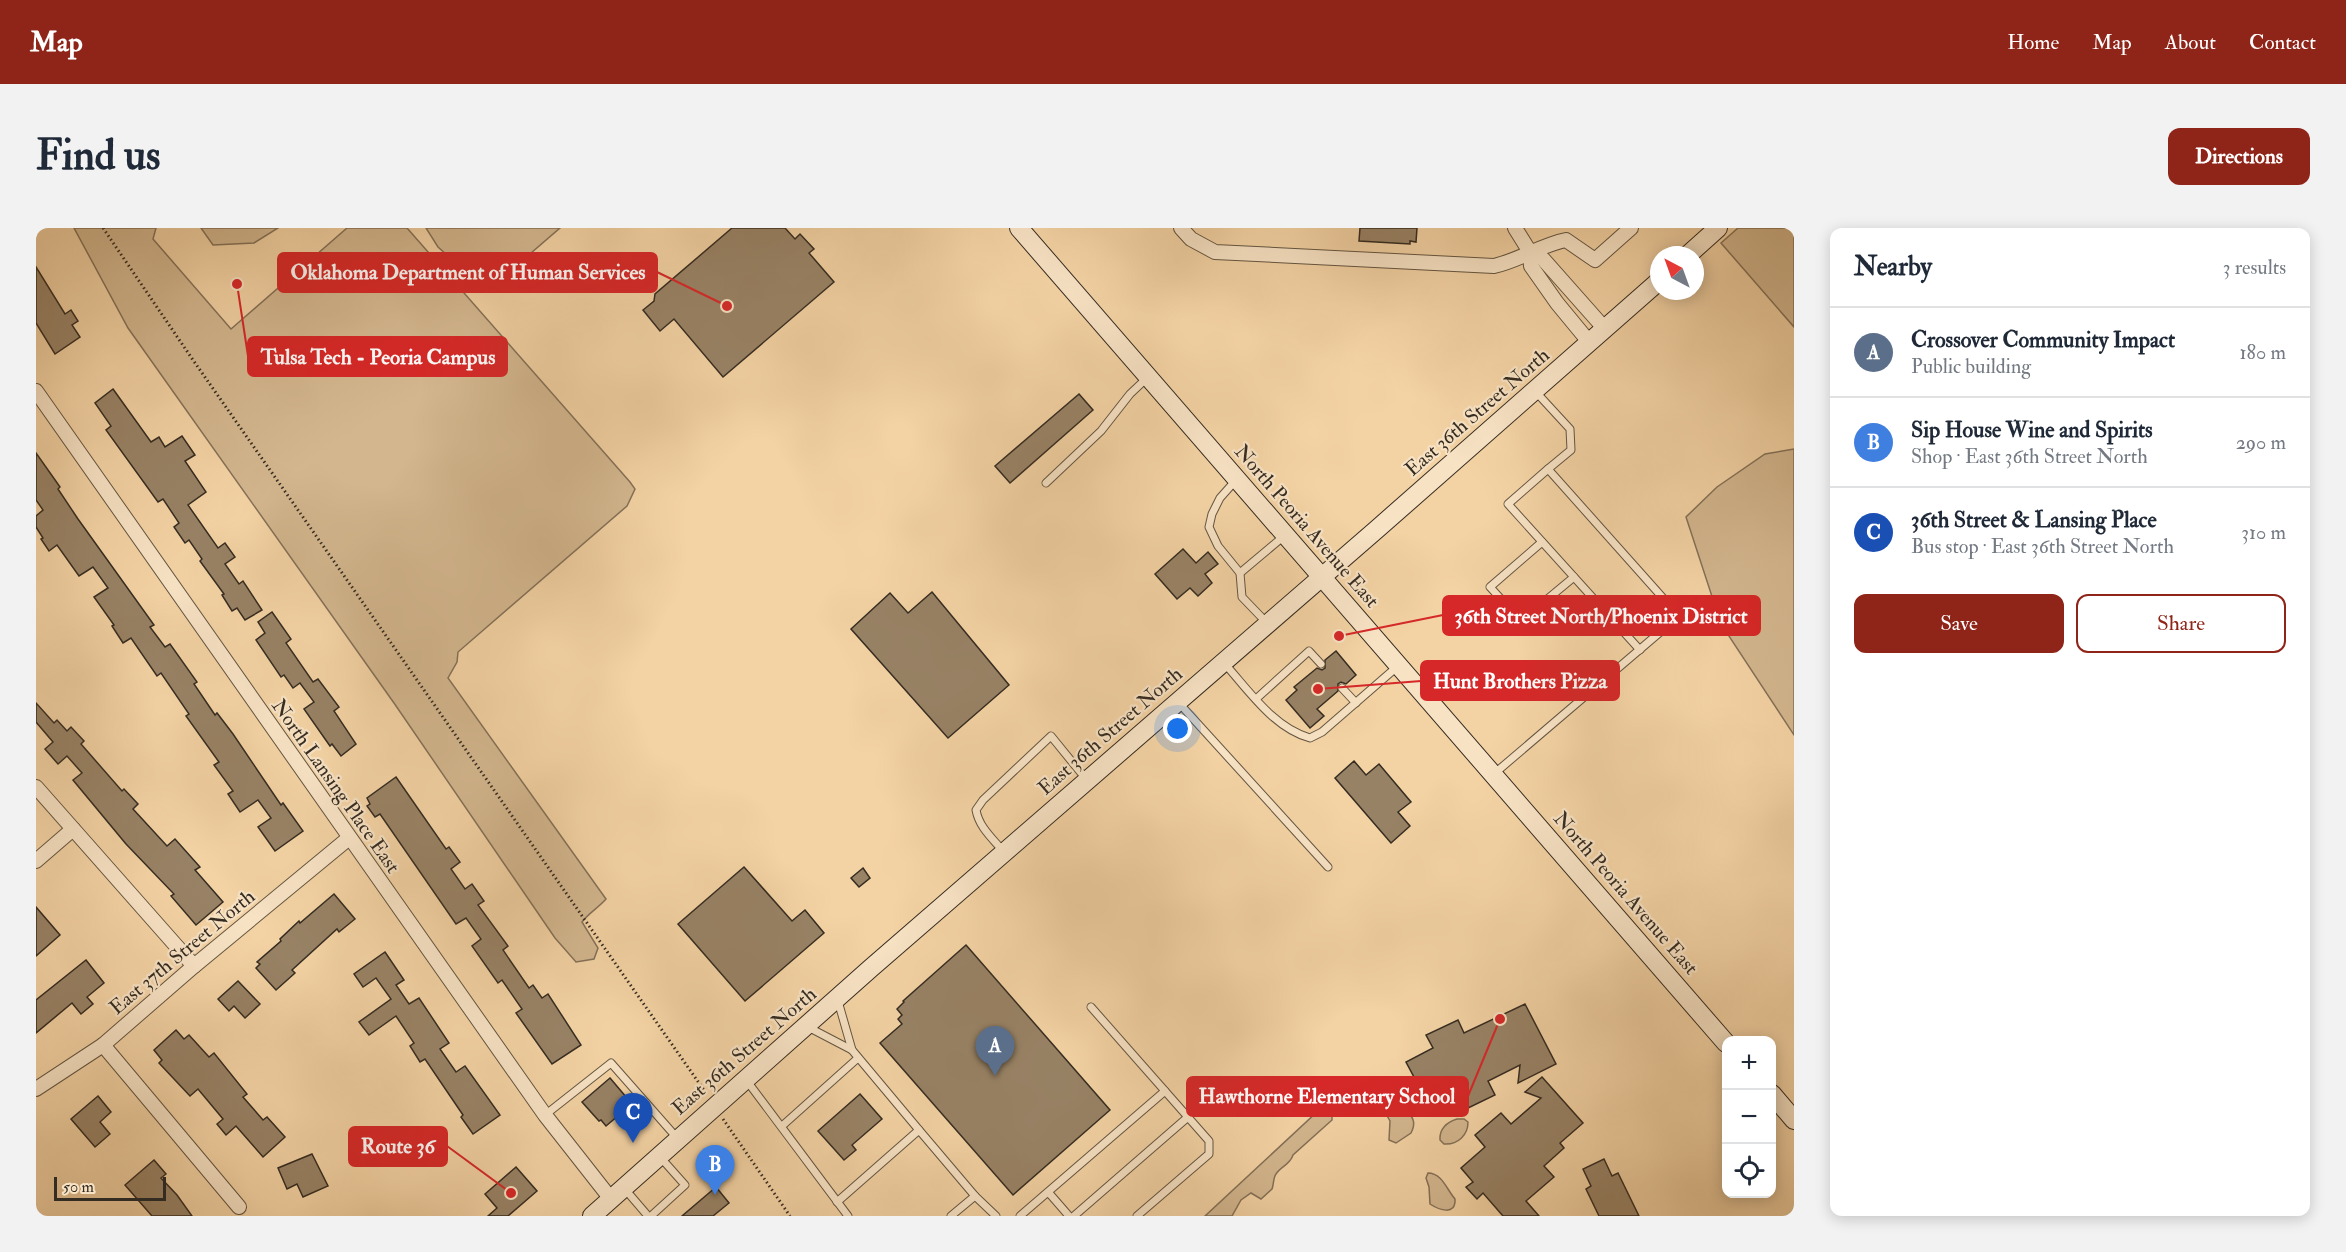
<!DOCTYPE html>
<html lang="en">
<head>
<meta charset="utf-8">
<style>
  :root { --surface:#fff; --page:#f2f2f3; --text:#1f2937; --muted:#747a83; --line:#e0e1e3; --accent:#8f2418 }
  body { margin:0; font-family:"IM FELL Double Pica",serif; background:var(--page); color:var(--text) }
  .controls { position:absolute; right:18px; bottom:18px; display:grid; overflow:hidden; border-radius:12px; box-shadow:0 3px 15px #0003 }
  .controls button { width:54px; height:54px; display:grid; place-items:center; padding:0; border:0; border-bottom:2px solid var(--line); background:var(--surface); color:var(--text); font:30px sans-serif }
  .compass { position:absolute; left:1614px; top:18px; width:54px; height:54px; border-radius:50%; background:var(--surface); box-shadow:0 3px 15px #0003; rotate:319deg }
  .scale { position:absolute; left:18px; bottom:15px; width:112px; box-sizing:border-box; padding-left:6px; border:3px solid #352c21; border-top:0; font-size:16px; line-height:21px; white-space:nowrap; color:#352c21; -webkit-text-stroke:4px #f7e2c4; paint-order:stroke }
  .you { position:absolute; left:1142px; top:501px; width:21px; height:21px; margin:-15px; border:4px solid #fff; border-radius:50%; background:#1a73e8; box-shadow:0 0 0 9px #1a73e833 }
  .badge { display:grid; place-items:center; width:39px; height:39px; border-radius:50%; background:var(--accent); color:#fff; font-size:20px; font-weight:700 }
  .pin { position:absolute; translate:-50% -50px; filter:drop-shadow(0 2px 3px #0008) }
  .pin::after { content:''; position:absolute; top:32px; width:21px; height:18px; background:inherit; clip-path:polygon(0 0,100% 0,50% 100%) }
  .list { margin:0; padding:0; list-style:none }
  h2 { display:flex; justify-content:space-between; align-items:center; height:78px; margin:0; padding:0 24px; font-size:26px }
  h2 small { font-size:20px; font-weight:400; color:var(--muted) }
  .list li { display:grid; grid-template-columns:39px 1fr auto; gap:18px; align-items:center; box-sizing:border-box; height:90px; padding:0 24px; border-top:2px solid var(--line) }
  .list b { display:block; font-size:22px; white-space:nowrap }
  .list p { margin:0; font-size:20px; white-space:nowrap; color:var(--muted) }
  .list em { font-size:20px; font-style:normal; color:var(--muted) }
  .actions { display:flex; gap:12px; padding:18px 24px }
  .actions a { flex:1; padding:14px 0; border:2px solid var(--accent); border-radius:12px; text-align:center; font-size:21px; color:var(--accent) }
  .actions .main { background:var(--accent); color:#fff }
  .icon { flex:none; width:33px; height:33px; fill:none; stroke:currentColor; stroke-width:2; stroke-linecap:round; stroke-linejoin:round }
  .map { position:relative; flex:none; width:1758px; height:988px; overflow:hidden; border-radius:12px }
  header { display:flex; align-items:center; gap:36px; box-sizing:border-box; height:84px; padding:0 30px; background:var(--accent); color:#fff }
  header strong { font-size:28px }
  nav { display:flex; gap:33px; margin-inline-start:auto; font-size:21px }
  .intro { display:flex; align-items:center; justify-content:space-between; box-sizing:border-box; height:144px; padding:0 36px }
  h1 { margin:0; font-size:42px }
  .button { padding:15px 27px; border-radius:12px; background:var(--accent); color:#fff; font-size:21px; font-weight:700 }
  main { display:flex; gap:36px; padding:0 36px }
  aside { flex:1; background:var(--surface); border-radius:12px; box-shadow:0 3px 15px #0003 }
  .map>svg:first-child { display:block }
</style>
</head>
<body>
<header>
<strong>Map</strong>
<nav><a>Home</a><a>Map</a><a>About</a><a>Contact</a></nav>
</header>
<div class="intro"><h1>Find us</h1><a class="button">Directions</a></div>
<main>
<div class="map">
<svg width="1758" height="988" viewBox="0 0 1758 988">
  <rect width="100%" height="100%" fill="#f3d2a4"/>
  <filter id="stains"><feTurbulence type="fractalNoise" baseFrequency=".00333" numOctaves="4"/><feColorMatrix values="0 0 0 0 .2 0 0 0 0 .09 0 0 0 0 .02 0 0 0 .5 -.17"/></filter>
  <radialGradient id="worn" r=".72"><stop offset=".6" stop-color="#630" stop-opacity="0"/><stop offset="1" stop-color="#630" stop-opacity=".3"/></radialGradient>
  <g fill="#d3b68e" stroke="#847158" stroke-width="1.5">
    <path d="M38,0H120L117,11L195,101L311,0H371L594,254L599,261L591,278L422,424L421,434L412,450L570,671C562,680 553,685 546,694L562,720L558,731L540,734L519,710L358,475L92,100Z"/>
    <polygon points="165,0 242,0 218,15 177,17"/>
    <polygon points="390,0 524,0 451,63 402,19"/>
    <polygon points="1702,0 1758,0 1758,99 1685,15"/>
    <polygon points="1758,221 1758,507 1685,396 1650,289 1681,259 1729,226"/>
    <path d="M1355,861H1360L1367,865C1368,868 1368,872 1369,875C1371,888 1383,889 1375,905L1360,915L1353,912L1354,893L1345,877L1350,865Z"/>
    <path d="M1296,870V892L1257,927C1254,937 1245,938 1240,946C1237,950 1238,956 1236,961L1225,971L1215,965L1205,972L1196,988H1169Z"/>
    <path d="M1421,891H1428L1432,894C1432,907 1422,917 1408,916L1404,912C1403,901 1411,894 1421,891Z"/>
    <path d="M1392,945C1406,945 1411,962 1419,971C1420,988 1403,982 1394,976L1393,959L1390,950Z"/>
  </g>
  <g fill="#988265" stroke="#352c21" stroke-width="1.5">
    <polygon points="696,0 749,0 759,11 764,6 778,21 773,25 798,54 687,149 638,91 624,103 607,82 618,73 619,66"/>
    <polygon points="1324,0 1381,0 1380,14 1374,13 1374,16 1323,13"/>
    <polygon points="0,39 29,86 35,82 42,93 36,97 44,109 19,126 0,95"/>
    <polygon points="77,161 115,214 123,209 129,219 146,208 159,227 149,233 170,264 152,277 182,320 189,315 199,329 189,336 203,356 207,353 226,382 209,392 201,380 196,383 186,367 188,366 164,333 166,331 153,312 149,315 138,299 143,295 127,271 122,274 70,202 75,198 59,175"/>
    <polygon points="1043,166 1057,182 974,255 959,238"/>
    <polygon points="0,225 24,259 22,261 42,291 118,397 114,399 129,419 134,416 161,454 158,456 179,487 181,485 197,506 245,577 247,575 267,603 239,623 222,599 235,590 222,572 204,584 192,566 197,563 178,537 183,534 150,488 153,486 125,445 121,448 95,410 87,415 76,398 78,397 58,369 72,360 57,339 43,348 21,317 13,323 5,311 7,310 0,299 0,288 7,282 0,272"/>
    <polygon points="1147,321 1160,335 1172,324 1182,336 1169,346 1176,355 1162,368 1154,360 1141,371 1119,346"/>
    <polygon points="896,364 973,457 912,510 815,401 854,365 872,385"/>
    <polygon points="236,384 255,411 250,415 277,454 282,451 303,479 298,483 320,516 305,528 296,516 294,518 268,481 278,474 264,455 257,460 248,447 245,449 220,412 229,405 222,394"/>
    <polygon points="1300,423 1320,447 1310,456 1305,454 1302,456 1302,463 1281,481 1288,488 1274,500 1250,472 1261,462 1258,459 1281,440 1286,442 1289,440 1289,432"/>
    <polygon points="0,475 18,495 21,492 31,503 35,499 48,513 45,516 86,563 88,561 102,576 97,581 131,618 139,611 164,639 159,642 187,674 160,697 135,668 138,666 90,616 37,552 46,545 31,528 22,536 9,521 17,514 0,494"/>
    <polygon points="1318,533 1330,547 1343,536 1375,574 1362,584 1374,598 1355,615 1299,550"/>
    <polygon points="360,549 410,621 413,619 424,634 415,641 429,661 436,656 448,673 442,677 472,718 467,722 493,760 497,757 506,770 512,766 545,817 516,836 480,785 486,781 466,752 462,755 436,718 445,711 430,690 420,696 344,586 339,589 331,578 334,576 331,570"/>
    <polygon points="708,639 756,693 769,682 788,705 709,773 642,696"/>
    <polygon points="827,640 834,650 823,659 815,650"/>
    <polygon points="298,666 319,691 303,704 301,701 256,742 259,745 240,762 220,740 224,736 221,734 245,713 244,711 263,693 264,695"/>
    <polygon points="0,679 24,707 0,728"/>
    <polygon points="930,717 1074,882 977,967 844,815 866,796 862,791 866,787 861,781 868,774 867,773"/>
    <polygon points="349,724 368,752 360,757 373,776 383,770 413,815 404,821 420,844 429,838 464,887 437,906 425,889 427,887 389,831 384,834 374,818 378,815 360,788 333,807 323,794 355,771 340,750 327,759 318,746"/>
    <polygon points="50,732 68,755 51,769 57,776 45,786 36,775 0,805 0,772"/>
    <polygon points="202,753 224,776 209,790 198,778 193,783 182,771"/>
    <polygon points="1489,776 1520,836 1482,855 1484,837 1452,853 1459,867 1428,882 1421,867 1392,882 1385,864 1377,867 1371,856 1379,851 1370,834 1397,820 1390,807 1422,792 1428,805"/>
    <polygon points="140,802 148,811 153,807 173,829 178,825 211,866 207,869 227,892 231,889 249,909 227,929 200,898 190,907 181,896 187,891 162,861 154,868 123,835 126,832 118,822"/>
    <polygon points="1506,849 1547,895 1524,915 1528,920 1508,938 1518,949 1490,973 1503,988 1467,988 1447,965 1441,971 1430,959 1437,954 1425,940 1449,919 1439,907 1465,885 1475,896 1505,870 1489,864"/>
    <polygon points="574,850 596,876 570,898 565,892 563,893 546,874"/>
    <polygon points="824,866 846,891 816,917 820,922 808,932 782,903"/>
    <polygon points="62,868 75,884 64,894 74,906 59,919 35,891"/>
    <polygon points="276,926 292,958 267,969 261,956 251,961 242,940"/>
    <polygon points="1568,931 1576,948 1582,945 1603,988 1563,988 1550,961 1555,958 1547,941"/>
    <polygon points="118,932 130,946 125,950 141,967 156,988 116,988 89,957"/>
    <polygon points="480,939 501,963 472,988 452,988 461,980 449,966"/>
    <polygon points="680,959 693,975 677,988 646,988"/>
  </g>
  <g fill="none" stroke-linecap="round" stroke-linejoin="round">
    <g stroke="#645642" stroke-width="9">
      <g id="service">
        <polyline points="1512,241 1472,276 1604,422"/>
        <polyline points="1200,252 1184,270 1176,286 1173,299 1182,318 1204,345 1206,369 1231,395"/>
        <polyline points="1010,255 1065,203 1094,166 1112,149"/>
        <polyline points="1506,314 1454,359 1485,393 1538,349"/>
        <polyline points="1204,345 1248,308"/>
        <path d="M1189,436C1213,463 1238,500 1274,510L1286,504L1362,438"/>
        <polyline points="1306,460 1320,475"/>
        <polyline points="1220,471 1273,423 1285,436"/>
        <polyline points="1142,474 1292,639"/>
        <polyline points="1459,545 1643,388 1512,241 1535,222 1534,201 1499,163"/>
        <path d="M967,623C956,610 943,599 940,582L947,572L1015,508L1050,551"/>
        <polyline points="802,773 816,822 883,902"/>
        <polyline points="770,798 816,822"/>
        <polyline points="711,853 812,988"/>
        <polyline points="509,887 575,835 642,911"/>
        <polyline points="746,898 822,830"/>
        <polyline points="588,960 612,988"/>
        <polyline points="1013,965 1033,988"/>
        <polyline points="801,974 883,902 939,968"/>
        <polyline points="615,988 649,957 625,930"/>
        <polyline points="915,988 939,968 960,988"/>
        <polyline points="984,988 1129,863 1055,779"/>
        <polyline points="1038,988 1152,889"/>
        <polyline points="1101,988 1173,926 1173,913 1129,863"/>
      </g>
    </g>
    <g stroke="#645642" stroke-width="16">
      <g id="minor">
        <path d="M1145,0L1155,11L1179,24L1458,38C1484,32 1505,17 1530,12L1559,32L1595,0"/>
        <polyline points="1479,0 1494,24 1495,38 1521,75 1554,115"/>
        <polyline points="1494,24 1507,31 1569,101"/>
        <polyline points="0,163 509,887 575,971"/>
        <polyline points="0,559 158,738"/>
        <polyline points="0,633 37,601"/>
        <polyline points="67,817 203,979"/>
        <polyline points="0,861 67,817 158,738 313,610"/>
      </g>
    </g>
    <g stroke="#352c21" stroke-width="20">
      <g id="secondary">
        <polyline points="983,0 1690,815"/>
        <polyline points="1652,27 1682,0"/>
        <polyline points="1736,866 1758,892"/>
        <polyline points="556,988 835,740 1340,302 1623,53"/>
      </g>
    </g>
    <g stroke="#352c21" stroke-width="3" stroke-dasharray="1.5 3" stroke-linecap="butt">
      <polyline points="67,0 157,132 670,865"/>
      <polyline points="687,891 754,988"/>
    </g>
    <use href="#service" stroke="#f7e2c4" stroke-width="7"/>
    <use href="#minor" stroke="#f7e2c4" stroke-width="14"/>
    <use href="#secondary" stroke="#f7e2c4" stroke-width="18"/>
  </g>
  <g text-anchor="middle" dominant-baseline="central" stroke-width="4.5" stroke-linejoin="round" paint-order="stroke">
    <g font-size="20" fill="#352c21" stroke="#f7e2c4">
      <text transform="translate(1441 184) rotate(-41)">East 36th Street North</text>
      <text transform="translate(1271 298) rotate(49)">North Peoria Avenue East</text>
      <text transform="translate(1074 503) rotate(-41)">East 36th Street North</text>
      <text transform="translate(300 558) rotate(55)">North Lansing Place East</text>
      <text transform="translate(1590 665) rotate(49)">North Peoria Avenue East</text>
      <text transform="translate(146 724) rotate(-40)">East 37th Street North</text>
      <text transform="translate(708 823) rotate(-41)">East 36th Street North</text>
    </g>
  </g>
  <path fill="none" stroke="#d62828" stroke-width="2" d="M691 78L621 44M201 56L212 128M1303 408L1407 387M1282 461L1385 453M1464 791L1432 868M475 965L411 918"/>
  <g fill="#d62828" stroke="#f7e2c4" stroke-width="2">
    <circle cx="691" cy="78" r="6"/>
    <circle cx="201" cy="56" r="6"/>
    <circle cx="1303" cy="408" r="6"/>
    <circle cx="1282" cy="461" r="6"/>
    <circle cx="1464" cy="791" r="6"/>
    <circle cx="475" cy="965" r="6"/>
  </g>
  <g fill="#d62828" stroke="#d62828" stroke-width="2">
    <rect x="242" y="25" width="379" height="39" rx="6"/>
    <rect x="212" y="109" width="259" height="39" rx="6"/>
    <rect x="1407" y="368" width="317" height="39" rx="6"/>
    <rect x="1385" y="433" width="198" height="39" rx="6"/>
    <rect x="1151" y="849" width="281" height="39" rx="6"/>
    <rect x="313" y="899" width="98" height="39" rx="6"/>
  </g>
  <g font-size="21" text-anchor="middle" font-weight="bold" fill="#fff">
    <text x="432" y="51">Oklahoma Department of Human Services</text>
    <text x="342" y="136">Tulsa Tech - Peoria Campus</text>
    <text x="1565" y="395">36th Street North/Phoenix District</text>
    <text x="1484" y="460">Hunt Brothers Pizza</text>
    <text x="1291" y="875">Hawthorne Elementary School</text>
    <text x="362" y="925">Route 36</text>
  </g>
  <rect width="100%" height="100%" filter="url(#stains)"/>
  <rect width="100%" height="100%" fill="url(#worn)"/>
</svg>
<div class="controls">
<button>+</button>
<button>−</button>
<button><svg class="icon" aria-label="locate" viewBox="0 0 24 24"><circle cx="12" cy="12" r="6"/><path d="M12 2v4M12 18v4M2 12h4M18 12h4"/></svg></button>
</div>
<svg class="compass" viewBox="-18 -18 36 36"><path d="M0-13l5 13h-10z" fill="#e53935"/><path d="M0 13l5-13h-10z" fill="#747a83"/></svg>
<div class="scale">50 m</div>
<div class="you"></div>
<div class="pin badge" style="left:959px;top:848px;background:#5c6f8a">A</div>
<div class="pin badge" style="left:679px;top:967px;background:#3f7fe0">B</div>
<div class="pin badge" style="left:597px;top:915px;background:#1a4fb4">C</div>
</div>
<aside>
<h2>Nearby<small>3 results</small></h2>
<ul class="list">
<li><span class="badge" style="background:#5c6f8a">A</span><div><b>Crossover Community Impact</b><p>Public building</p></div><em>180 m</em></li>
<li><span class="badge" style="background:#3f7fe0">B</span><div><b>Sip House Wine and Spirits</b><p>Shop · East 36th Street North</p></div><em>290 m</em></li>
<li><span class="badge" style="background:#1a4fb4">C</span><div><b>36th Street &amp; Lansing Place</b><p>Bus stop · East 36th Street North</p></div><em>310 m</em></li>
</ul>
<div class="actions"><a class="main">Save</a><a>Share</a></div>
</aside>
</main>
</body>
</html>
